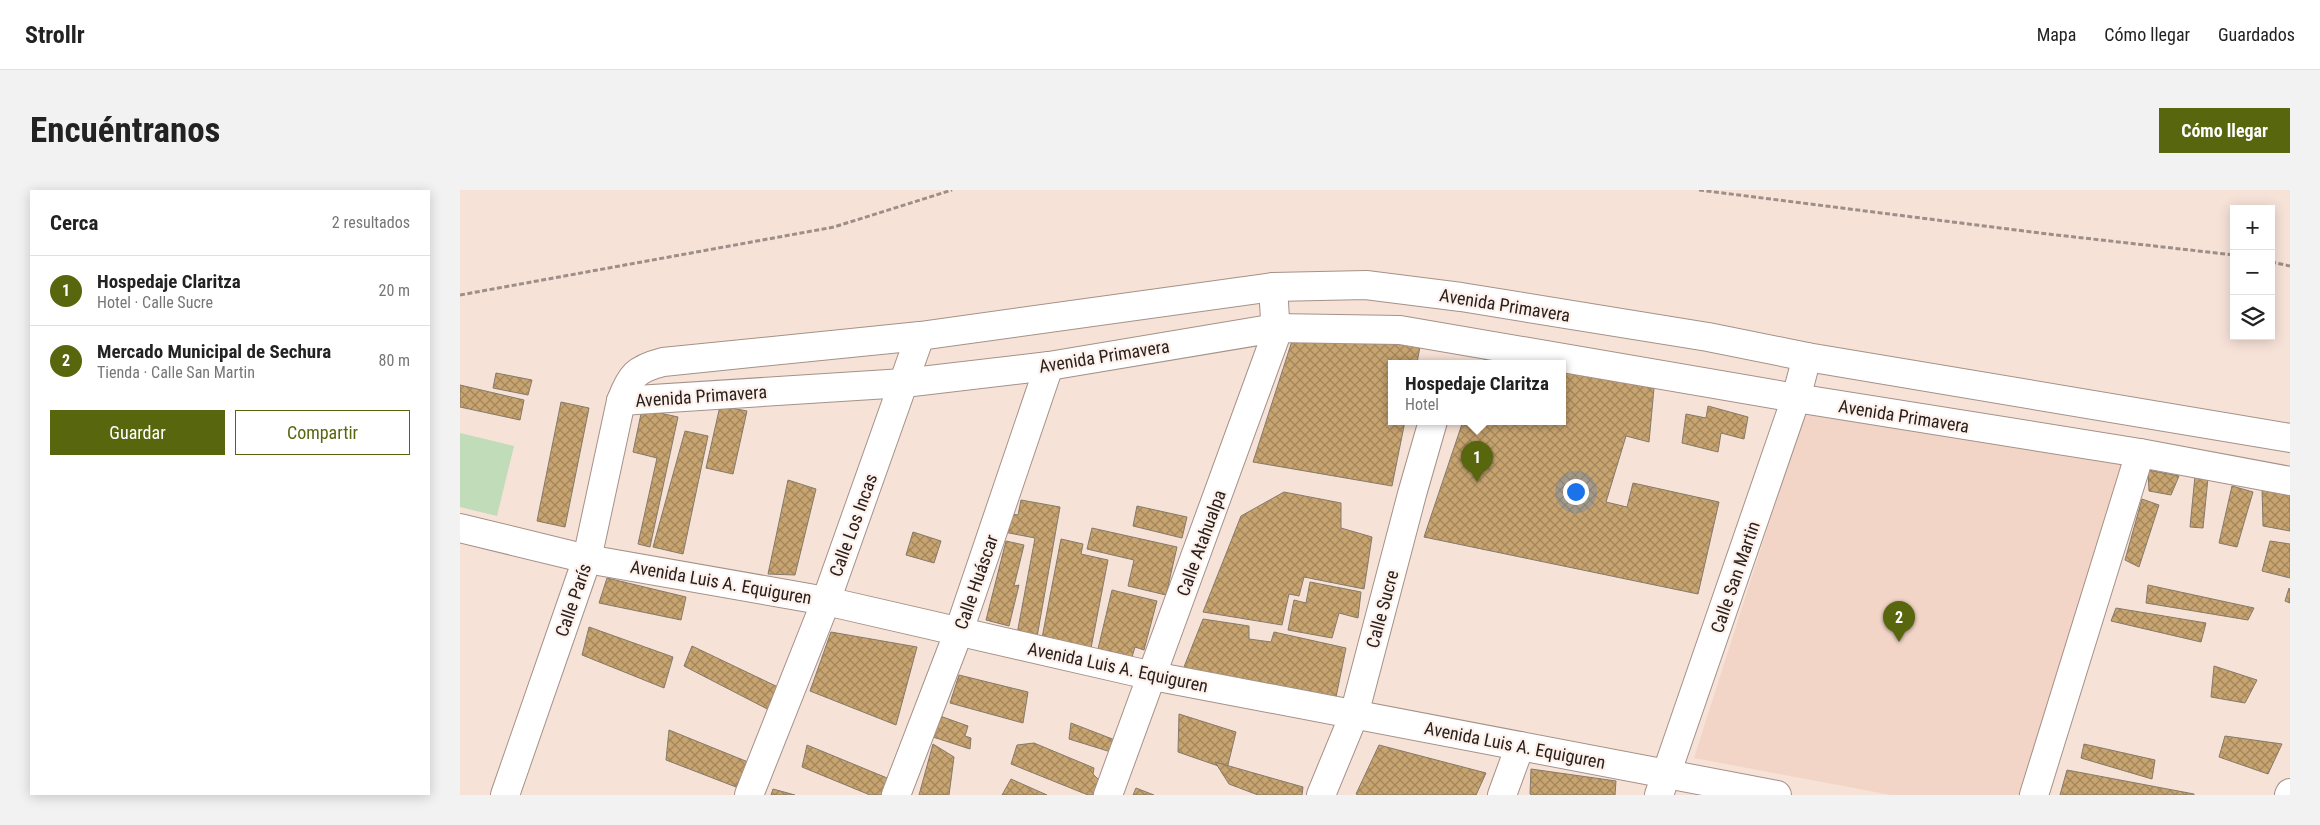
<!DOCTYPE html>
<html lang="es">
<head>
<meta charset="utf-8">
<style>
  :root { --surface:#fff; --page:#f2f2f2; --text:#222; --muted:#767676; --line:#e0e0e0; --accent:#58670e }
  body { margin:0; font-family:"Roboto Condensed",sans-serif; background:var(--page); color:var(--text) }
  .controls { position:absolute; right:15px; top:15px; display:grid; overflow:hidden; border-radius:0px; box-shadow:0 2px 12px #0003 }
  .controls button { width:45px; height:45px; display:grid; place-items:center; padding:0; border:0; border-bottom:1px solid var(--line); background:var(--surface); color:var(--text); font:25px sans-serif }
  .you { position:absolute; left:1115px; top:301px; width:18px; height:18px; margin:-12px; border:4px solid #fff; border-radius:50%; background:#1a73e8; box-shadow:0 0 0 8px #1a73e833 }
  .badge { display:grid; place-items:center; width:32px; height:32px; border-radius:50%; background:var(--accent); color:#fff; font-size:16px; font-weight:700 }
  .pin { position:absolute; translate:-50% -41px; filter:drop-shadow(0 1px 2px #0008) }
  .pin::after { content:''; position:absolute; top:26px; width:18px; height:15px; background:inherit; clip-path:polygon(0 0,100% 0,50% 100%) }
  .popup { position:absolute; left:928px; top:170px; width:178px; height:65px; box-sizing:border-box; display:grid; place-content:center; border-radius:0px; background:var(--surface); filter:drop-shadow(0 1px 4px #0005); font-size:16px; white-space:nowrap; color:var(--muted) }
  .popup b { font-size:19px; color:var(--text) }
  .popup::after { content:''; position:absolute; left:50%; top:100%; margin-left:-10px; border:10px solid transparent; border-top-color:var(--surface) }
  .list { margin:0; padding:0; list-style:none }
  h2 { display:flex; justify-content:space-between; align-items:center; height:65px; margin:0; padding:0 20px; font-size:21px }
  h2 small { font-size:16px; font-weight:400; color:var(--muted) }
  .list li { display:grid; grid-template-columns:32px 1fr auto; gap:15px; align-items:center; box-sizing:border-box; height:70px; padding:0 20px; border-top:1px solid var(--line) }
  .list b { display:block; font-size:19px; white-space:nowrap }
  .list p { margin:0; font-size:16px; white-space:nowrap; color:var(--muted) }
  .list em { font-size:16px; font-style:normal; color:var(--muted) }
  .actions { display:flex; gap:10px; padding:15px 20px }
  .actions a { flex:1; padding:11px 0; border:1px solid var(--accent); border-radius:0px; text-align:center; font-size:18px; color:var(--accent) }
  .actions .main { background:var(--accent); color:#fff }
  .icon { flex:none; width:28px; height:28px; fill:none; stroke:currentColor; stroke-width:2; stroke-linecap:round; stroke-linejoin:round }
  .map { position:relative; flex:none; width:1830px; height:605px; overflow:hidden; border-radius:0px }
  header { display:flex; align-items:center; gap:30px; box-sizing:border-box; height:70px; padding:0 25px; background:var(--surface); border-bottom:1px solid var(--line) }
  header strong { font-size:24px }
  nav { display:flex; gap:28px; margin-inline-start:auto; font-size:18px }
  .intro { display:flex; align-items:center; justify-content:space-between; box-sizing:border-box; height:120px; padding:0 30px }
  h1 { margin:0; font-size:35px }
  .button { padding:12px 22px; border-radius:0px; background:var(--accent); color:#fff; font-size:18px; font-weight:700 }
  main { display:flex; gap:30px; padding:0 30px }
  aside { flex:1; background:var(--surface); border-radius:0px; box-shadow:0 2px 12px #0003 }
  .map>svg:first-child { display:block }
</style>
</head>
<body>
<header>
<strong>Strollr</strong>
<nav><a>Mapa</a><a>Cómo llegar</a><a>Guardados</a></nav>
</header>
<div class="intro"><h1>Encuéntranos</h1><a class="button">Cómo llegar</a></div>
<main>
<aside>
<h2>Cerca<small>2 resultados</small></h2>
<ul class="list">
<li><span class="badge">1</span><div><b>Hospedaje Claritza</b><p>Hotel · Calle Sucre</p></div><em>20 m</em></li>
<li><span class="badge">2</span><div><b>Mercado Municipal de Sechura</b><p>Tienda · Calle San Martin</p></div><em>80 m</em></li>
</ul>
<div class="actions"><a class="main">Guardar</a><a>Compartir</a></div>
</aside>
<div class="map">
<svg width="1830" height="605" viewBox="0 0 1830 605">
  <defs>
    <pattern id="building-cross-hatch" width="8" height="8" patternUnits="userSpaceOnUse" patternTransform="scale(1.25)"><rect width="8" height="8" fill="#c8a470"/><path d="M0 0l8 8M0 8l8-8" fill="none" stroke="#a2855b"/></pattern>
  </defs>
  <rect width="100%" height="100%" fill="#f7e2d8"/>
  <polygon fill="#f2d5c7" points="1346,217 1663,272 1559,605 1431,605 1234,568"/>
  <polygon fill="#c0dcb9" points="0,243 54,256 37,326 0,317"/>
  <g fill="url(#building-cross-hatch)" stroke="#857a6b">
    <polygon points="832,151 961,151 957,173 932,173 932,231 945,231 932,296 793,272"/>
    <polygon points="1026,164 1071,173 1023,173"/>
    <polygon points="1102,179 1194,198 1189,252 1166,246 1146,312 1167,317 1173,293 1259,312 1238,404 964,347 1003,231 1102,231"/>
    <polygon points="36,183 72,190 68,205 33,198"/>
    <polygon points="0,195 64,210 60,230 0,217"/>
    <polygon points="101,212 129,218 105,337 77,331"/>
    <polygon points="260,216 287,221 273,284 246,278"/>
    <polygon points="1248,216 1288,227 1284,249 1261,243 1258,262 1222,253 1226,224 1246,228"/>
    <polygon points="182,219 218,227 190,357 178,354 197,268 173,262"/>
    <polygon points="225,241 248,246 223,364 193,357"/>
    <polygon points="1688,280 1719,286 1711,305 1689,301"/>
    <polygon points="1735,286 1748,288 1743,338 1730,337"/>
    <polygon points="328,290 356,299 335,385 308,384"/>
    <polygon points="1772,296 1793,302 1777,357 1759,353"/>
    <polygon points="1802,298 1830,301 1830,341 1803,336"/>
    <polygon points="824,302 881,313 881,338 912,347 904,399 844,387 839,406 829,404 822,435 743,422 781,326"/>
    <polygon points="1682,309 1699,315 1679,377 1665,370"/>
    <polygon points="561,310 600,317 577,447 557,444 575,348 544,342 547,323 558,325"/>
    <polygon points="677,316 727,327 722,348 673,336"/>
    <polygon points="632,338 717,357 706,405 668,396 674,370 627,359"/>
    <polygon points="453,342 481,351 474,373 446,365"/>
    <polygon points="601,349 623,354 621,364 648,370 631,458 582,448"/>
    <polygon points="546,351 564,355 554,396 559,395 549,436 526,430"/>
    <polygon points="1810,351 1830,354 1830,388 1802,381"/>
    <polygon points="147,388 226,407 221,430 139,413"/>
    <polygon points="850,392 901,402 898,428 879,423 872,448 828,440 834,410 846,413"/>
    <polygon points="1688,395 1794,418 1788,430 1686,413"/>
    <polygon points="1829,398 1830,399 1830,413 1825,411"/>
    <polygon points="652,400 697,411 684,460 675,457 672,467 638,459"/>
    <polygon points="1656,418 1746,433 1741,452 1651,431"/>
    <polygon points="743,429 789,436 789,449 811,452 814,442 886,458 875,512 722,482"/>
    <polygon points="129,437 213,467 204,498 122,465"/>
    <polygon points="371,442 457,457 436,535 350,501"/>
    <polygon points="232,456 320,498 315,523 224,476"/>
    <polygon points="1754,476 1797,490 1785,513 1751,507"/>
    <polygon points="499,485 568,502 563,533 490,513"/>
    <polygon points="719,524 776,542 767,579 718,562"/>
    <polygon points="480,526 508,536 505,546 511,548 510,559 473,547"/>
    <polygon points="611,533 655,550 651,562 609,549"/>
    <polygon points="209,540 288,572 276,597 206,570"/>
    <polygon points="1765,546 1822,554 1808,584 1759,567"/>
    <polygon points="574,553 634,578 633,584 642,593 641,605 628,605 551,574 557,555"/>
    <polygon points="473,554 494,567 489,605 459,605"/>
    <polygon points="1624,554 1695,570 1692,589 1621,568"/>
    <polygon points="347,555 432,590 428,605 410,605 342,577"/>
    <polygon points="919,555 1026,583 1016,605 898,605 896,604"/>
    <polygon points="755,572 843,597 842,605 798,605 769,594"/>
    <polygon points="1071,579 1156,591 1155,605 1072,605 1070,604"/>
    <polygon points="1607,580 1734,604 1734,605 1600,605"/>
    <polygon points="551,589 587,605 542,605"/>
    <polygon points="676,598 694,605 673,605"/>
    <polygon points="313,599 335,605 311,605"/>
  </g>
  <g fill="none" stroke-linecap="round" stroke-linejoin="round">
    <g stroke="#a59188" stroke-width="30">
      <g id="minor">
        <polyline points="161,211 444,193 589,176 816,138 940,140 1336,208 1680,263 1830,291"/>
        <polyline points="0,338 127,369 366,411 693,486 1317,605"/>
        <path d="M45,605L127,369L161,211C171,185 176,179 203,172L460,146L813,97L906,95L1001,107L1248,147L1347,167L1830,248"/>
        <polyline points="289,605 366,411 460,146"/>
        <polyline points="436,605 499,441 589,176"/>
        <polyline points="648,605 816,145 813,97"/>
        <polyline points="861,605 894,525 952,304 973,231"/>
        <polyline points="1042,605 1060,556"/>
        <polyline points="1199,605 1336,208 1347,167"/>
        <polyline points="1574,605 1680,263"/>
        <polyline points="1829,605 1830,603"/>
      </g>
    </g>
    <g stroke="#9d8e87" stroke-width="3" stroke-dasharray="5 2.5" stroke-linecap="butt">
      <polyline points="1239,0 1588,44 1774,65"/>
      <polyline points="1811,72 1830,76"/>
      <polyline points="0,105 374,37 492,0"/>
    </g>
    <use href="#minor" stroke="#fff" stroke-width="28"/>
  </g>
  <g text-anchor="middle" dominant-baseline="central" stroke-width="4.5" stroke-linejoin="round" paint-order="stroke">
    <g font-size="18" fill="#29211e" stroke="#fef1eb">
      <text transform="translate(1045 115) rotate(9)">Avenida Primavera</text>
      <text transform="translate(644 166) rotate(-9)">Avenida Primavera</text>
      <text transform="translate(241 206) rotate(-4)">Avenida Primavera</text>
      <text transform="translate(1444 226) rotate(9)">Avenida Primavera</text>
      <text transform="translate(393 335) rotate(-70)">Calle Los Incas</text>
      <text transform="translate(741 353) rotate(-70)">Calle Atahualpa</text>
      <text transform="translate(1275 387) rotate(-71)">Calle San Martin</text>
      <text transform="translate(261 392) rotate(10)">Avenida Luis A. Equiguren</text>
      <text transform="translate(516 392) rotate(-71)">Calle Huáscar</text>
      <text transform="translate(113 410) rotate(-71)">Calle París</text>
      <text transform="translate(922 419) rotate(-75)">Calle Sucre</text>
      <text transform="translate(658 477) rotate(12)">Avenida Luis A. Equiguren</text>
      <text transform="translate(1055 555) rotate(11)">Avenida Luis A. Equiguren</text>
    </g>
  </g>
</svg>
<div class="controls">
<button>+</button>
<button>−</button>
<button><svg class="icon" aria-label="layers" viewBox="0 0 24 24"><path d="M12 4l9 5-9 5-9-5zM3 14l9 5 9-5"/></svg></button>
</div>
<div class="you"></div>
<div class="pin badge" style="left:1017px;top:292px">1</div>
<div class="popup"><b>Hospedaje Claritza</b>Hotel</div>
<div class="pin badge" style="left:1439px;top:452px">2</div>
</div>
</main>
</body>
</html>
